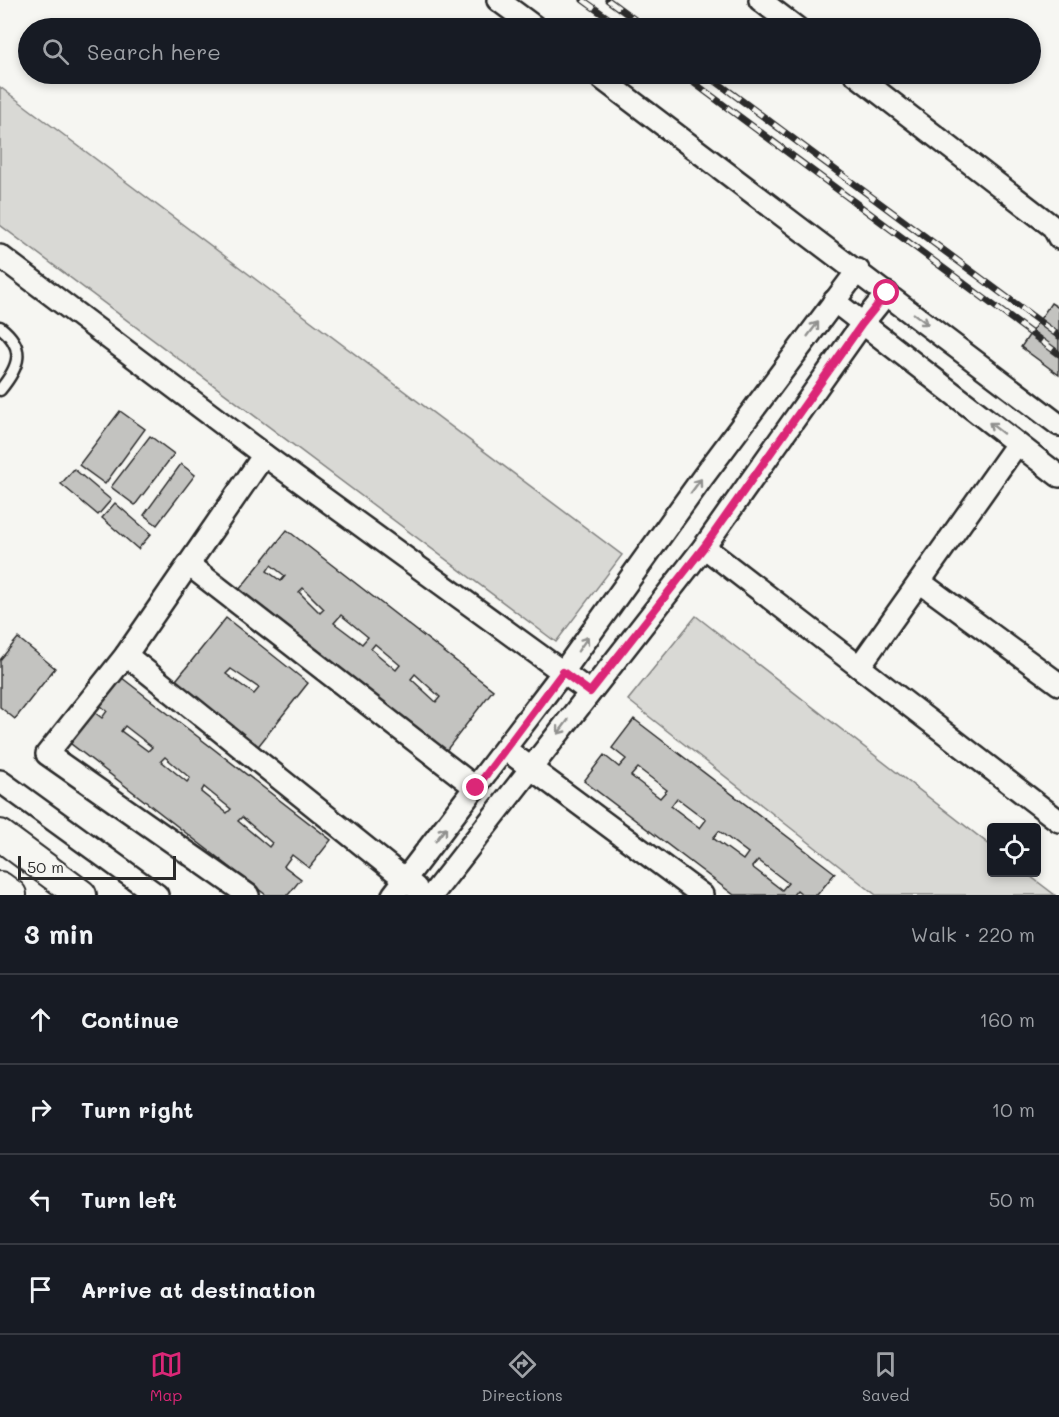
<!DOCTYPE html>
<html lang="en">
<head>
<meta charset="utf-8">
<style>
  :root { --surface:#171b24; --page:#20242c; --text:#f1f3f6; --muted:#9ea1a6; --line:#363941; --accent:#db2777 }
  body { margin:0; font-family:Mali,sans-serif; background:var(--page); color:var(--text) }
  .controls { position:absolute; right:18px; bottom:18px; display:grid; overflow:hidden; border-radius:6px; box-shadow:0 3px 9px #0003 }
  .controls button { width:54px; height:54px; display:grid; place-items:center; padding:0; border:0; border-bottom:2px solid var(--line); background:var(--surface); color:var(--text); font:30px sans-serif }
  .scale { position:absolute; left:18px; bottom:15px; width:158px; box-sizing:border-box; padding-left:6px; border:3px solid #2b2b2b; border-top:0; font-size:16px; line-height:21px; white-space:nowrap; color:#2b2b2b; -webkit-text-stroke:4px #f6f6f2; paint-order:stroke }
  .stop { position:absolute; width:18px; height:18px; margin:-14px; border:4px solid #db2777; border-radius:50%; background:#fff }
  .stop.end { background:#db2777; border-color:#fff; box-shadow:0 2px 6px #0008 }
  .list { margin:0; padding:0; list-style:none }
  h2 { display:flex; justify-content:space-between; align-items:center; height:78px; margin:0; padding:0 24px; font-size:26px }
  h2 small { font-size:20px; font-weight:400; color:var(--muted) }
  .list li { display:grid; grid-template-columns:39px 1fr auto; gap:18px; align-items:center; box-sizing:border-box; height:90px; padding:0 24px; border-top:2px solid var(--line) }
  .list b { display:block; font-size:22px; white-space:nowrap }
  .list em { font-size:20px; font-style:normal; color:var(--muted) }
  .icon { flex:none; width:33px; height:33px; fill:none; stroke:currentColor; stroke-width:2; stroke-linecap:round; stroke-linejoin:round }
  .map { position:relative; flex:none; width:1059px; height:895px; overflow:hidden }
  .search { position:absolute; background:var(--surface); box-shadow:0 3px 9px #0003; left:18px; right:18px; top:18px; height:66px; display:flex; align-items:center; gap:15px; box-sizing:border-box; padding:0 21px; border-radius:33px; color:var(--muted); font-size:22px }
  .sheet { height:438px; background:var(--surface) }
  nav { display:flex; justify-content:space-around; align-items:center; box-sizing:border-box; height:84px; border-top:2px solid var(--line); background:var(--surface); font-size:16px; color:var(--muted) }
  nav a { display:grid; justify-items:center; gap:3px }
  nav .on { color:var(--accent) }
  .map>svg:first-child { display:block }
</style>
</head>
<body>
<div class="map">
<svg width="1059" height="895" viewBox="0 0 1059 895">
  <rect width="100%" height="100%" fill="#f6f6f2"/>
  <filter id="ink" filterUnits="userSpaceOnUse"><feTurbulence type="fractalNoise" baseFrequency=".0167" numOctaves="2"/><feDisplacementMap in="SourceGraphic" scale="12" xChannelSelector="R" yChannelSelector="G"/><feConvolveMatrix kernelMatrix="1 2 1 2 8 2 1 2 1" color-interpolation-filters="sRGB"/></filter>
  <g filter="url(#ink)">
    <g fill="#d9d9d5" stroke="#828280" stroke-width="1.5">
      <polygon points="0,87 622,555 556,642 0,225"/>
      <polygon points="696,616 991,846 992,872 1026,873 1055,895 876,895 628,700"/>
    </g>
    <g fill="#c3c3c0" stroke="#2b2b2b" stroke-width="1.5" fill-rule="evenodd">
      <polygon points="1051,303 1059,308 1059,375 1021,347"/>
      <polygon points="120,411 145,429 105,484 79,465"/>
      <polygon points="150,436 174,454 135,505 111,487"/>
      <polygon points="181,464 195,475 157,525 144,515"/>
      <polygon points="74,469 111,500 98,515 61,484"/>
      <polygon points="115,503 151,534 138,549 102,518"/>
      <path d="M287,530L493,690L442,756L235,595ZM271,565L285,576L281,581L267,571ZM303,588L324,609L320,613L299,592ZM341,615L368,637L362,644L334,623ZM375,644L400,665L396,670L371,649ZM415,674L440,697L436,702L411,679Z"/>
      <path d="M226,618L308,683L256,749L173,684ZM231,669L259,688L254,694L226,674Z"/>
      <polygon points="18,638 55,668 15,719 0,707 0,660"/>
      <path d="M117,674L331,840L309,868L292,855L284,866L301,879L288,895H266L66,740L90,709L102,718L107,711L96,702ZM125,726L152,747L148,751L121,731ZM165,757L190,778L187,782L161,761ZM204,787L231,809L227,813L201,792ZM242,817L272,843L269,847L238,821Z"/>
      <path d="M634,719L835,873L817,895H803L797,890L793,895H734L584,781L604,755L619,767L626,759L612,748ZM638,768L667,790L660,798L631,776ZM677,798L706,820L700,828L671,806ZM719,831L748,853L743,860L713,838ZM758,860L788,883L782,890L752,867Z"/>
    </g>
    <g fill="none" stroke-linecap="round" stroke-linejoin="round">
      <g stroke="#2b2b2b" stroke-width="15">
        <path id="lane" d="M0,327C27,348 19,367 0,390"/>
      </g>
      <g stroke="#2b2b2b" stroke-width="26">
        <g id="street">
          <polyline points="498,0 536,28"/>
          <polyline points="760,0 797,28"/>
          <polyline points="596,74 1059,425"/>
          <polyline points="855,74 1053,227 1059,238"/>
          <polyline points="0,256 264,455 590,692"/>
          <polyline points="834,301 1059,476"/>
          <polyline points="704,547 1059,821"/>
          <polyline points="189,565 476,788"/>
          <polyline points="920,582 1059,684"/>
          <polyline points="126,655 416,888"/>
          <polyline points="859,667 1017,444"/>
          <polyline points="505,749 702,895"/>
          <polyline points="0,781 157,895"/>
          <polyline points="248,895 47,754 126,655 264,455"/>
          <polyline points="393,895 563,672 703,477 858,270"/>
          <polyline points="432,895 704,547 862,324 887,293"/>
        </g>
      </g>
      <g stroke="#2b2b2b" stroke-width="34">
        <g id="secondary">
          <polyline points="0,835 81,895"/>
          <polyline points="0,887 11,895"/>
        </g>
      </g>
      <use href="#lane" stroke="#f6f6f2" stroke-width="10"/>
      <use href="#street" stroke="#f6f6f2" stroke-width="21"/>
      <use href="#secondary" stroke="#f6f6f2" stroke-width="30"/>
      <g stroke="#2b2b2b" stroke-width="7">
        <g id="rail">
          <polyline points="583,0 622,28"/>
          <polyline points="608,0 646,28"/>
          <polyline points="682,74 1059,354"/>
          <polyline points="706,74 1059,336"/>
        </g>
      </g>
      <use href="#rail" stroke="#f6f6f2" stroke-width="4.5" stroke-dasharray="14" stroke-linecap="butt"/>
    </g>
    <defs><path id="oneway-shaft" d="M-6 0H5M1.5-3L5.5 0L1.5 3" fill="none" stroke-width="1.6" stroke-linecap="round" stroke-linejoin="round" transform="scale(1.5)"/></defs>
    <g stroke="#90908e">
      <use href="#oneway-shaft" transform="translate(921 319) rotate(37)"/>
      <use href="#oneway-shaft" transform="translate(813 329) rotate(-53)"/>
      <use href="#oneway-shaft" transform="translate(996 428) rotate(-142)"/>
      <use href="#oneway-shaft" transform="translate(696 486) rotate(-54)"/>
      <use href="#oneway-shaft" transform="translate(583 644) rotate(-55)"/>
      <use href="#oneway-shaft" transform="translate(563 727) rotate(127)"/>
      <use href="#oneway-shaft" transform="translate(441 834) rotate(-53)"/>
    </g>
  </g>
  <g fill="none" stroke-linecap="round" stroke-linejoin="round" filter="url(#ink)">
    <polyline stroke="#db2777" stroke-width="8" points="476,788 563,672 590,692 704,547 862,324 887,293"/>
  </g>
</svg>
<div class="controls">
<button><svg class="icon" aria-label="locate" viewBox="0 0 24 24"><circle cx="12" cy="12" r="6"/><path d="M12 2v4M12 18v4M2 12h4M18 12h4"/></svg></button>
</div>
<div class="scale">50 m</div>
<div class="stop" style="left:887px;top:293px"></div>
<div class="stop end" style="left:476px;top:788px"></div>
<div class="search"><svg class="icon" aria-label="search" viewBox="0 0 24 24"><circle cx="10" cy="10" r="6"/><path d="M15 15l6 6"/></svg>Search here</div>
</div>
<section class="sheet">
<h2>3 min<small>Walk · 220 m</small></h2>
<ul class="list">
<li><svg class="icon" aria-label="ahead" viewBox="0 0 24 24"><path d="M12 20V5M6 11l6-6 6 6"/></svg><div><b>Continue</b></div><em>160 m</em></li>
<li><svg class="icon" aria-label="right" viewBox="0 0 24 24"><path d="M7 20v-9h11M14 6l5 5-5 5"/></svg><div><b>Turn right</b></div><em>10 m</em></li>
<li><svg class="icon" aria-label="left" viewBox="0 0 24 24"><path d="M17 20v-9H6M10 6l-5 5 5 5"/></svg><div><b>Turn left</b></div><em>50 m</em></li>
<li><svg class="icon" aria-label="arrive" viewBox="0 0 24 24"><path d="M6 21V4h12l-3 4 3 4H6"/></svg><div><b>Arrive at destination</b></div></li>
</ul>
</section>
<nav>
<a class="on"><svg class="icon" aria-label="map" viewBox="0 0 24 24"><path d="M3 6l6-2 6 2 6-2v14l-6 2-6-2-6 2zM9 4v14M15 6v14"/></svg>Map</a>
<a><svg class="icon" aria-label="directions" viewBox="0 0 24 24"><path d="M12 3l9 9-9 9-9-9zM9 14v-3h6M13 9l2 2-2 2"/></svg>Directions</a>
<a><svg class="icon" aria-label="saved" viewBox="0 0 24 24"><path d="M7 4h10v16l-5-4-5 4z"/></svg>Saved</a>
</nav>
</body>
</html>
